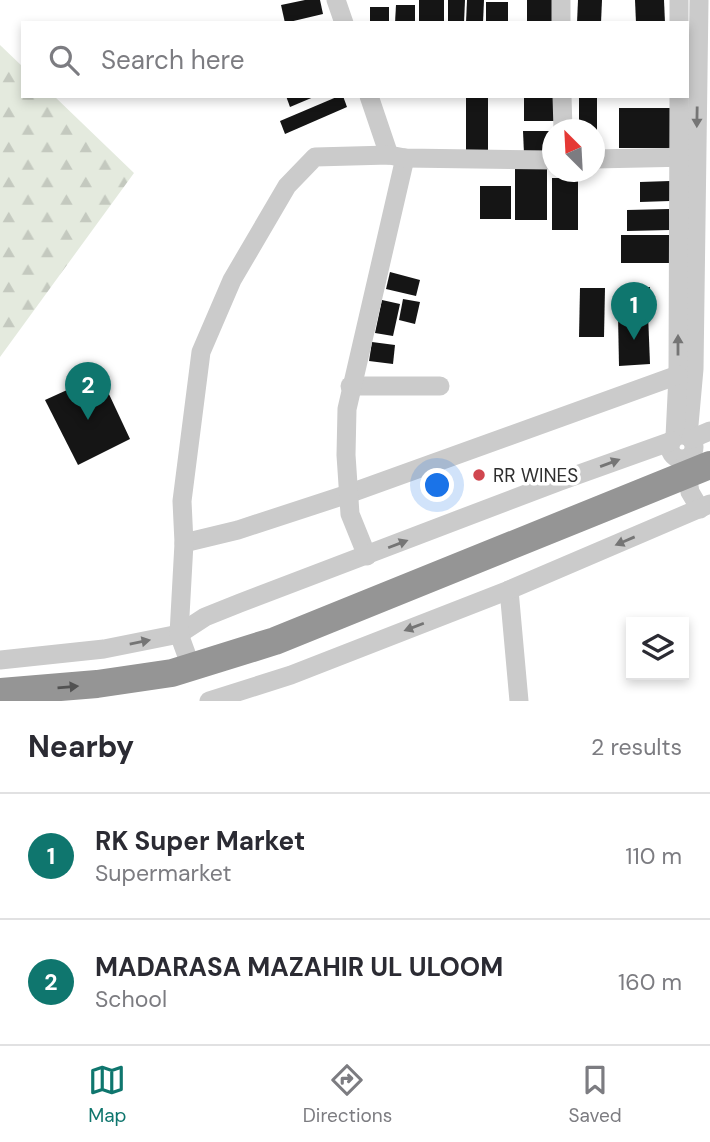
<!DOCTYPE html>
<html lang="en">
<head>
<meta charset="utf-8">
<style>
  :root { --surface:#fff; --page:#f2f2f3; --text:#2b2b33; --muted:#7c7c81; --line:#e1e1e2; --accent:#0f766e }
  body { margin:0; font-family:"DM Sans",sans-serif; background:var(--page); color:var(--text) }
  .controls { position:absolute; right:21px; bottom:21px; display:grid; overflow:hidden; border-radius:0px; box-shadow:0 4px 10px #0003 }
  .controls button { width:63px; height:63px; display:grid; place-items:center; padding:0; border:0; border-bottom:2px solid var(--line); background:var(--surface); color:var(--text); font:35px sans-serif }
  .compass { position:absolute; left:542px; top:119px; width:63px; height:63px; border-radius:50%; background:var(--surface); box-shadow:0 4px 10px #0003; rotate:336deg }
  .you { position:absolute; left:438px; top:486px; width:24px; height:24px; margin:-18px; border:5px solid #fff; border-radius:50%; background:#1a73e8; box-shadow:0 0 0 10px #1a73e833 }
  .badge { display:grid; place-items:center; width:46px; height:46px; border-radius:50%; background:var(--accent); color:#fff; font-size:23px; font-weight:700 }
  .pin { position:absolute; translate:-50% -58px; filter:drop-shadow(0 2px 4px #0008) }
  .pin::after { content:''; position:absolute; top:37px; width:24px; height:21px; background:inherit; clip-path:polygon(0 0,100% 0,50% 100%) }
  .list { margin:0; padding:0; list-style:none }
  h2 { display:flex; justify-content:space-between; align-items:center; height:91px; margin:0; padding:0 28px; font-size:30px }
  h2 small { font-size:23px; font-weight:400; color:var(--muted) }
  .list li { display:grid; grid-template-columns:46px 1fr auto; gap:21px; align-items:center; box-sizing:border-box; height:126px; padding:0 28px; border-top:2px solid var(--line) }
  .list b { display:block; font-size:26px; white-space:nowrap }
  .list p { margin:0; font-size:23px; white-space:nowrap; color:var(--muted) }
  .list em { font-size:23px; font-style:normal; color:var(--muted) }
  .icon { flex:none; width:38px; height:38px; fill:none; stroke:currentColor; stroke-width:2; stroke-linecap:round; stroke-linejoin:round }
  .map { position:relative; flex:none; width:710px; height:701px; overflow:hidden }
  .search { position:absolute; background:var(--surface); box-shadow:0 4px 10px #0003; left:21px; right:21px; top:21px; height:77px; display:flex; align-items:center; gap:18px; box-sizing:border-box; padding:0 24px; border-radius:0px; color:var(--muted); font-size:26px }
  .sheet { height:343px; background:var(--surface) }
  nav { display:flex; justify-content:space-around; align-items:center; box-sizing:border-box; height:98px; border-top:2px solid var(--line); background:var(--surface); font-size:19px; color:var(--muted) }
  nav a { display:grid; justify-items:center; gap:4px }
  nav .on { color:var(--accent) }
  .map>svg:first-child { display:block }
</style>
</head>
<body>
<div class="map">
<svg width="710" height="701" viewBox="0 0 710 701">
  <defs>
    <pattern id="forest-firs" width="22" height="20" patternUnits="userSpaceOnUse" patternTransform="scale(1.75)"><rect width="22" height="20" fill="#e4eade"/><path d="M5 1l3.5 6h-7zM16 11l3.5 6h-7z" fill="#c4c9bf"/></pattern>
  </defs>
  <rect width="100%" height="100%" fill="#fff"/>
  <polygon fill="url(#forest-firs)" points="0,45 23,67 23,96 54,96 134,173 0,357"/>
  <g fill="#151515">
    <polygon points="305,0 320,0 323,14 285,23 281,5"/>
    <rect x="419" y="0" width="25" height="23"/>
    <polygon points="448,0 465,0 464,23 448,23"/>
    <polygon points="467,0 484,0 483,23 466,23"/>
    <rect x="527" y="0" width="28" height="23"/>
    <polygon points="578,0 602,0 601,23 577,23"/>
    <polygon points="635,0 664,0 665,23 636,23"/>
    <rect x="486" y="2" width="22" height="21"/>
    <polygon points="396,5 415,5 415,23 395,23"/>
    <rect x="370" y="7" width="19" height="16"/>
    <polygon points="286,96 316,96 290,107"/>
    <polygon points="339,96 343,96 347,107 285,134 280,121"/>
    <rect x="466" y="96" width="22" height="57"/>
    <rect x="524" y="96" width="36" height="25"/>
    <polygon points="579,97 597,97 597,151 594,151 594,130 579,130"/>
    <rect x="619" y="108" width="52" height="40"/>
    <polygon points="523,131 552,131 552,153 524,154"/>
    <rect x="515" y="169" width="32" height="51"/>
    <rect x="552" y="178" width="26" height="52"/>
    <polygon points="670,181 670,201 640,202 640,182"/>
    <rect x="480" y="186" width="31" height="33"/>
    <polygon points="669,209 670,230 627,231 627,210"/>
    <polygon points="621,235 672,235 671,263 621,263"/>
    <polygon points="390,272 420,280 416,296 386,289"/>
    <polygon points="650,287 650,296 620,298 619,289"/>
    <polygon points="580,288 605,288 604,337 579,337"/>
    <polygon points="403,299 420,302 415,324 399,320"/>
    <polygon points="382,300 400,304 393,336 375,333"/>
    <polygon points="648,314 650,364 619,366 618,315"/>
    <polygon points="372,342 395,345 393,364 369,361"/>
    <polygon points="100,375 130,439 78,465 45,400"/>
  </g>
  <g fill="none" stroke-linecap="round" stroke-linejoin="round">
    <g stroke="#cbcbcb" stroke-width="19">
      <polyline points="336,0 344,23"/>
      <polyline points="561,0 561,23"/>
      <polyline points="679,23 679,0"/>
      <polyline points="369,96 389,155"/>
      <polyline points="562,96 563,130"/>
      <polyline points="594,159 691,157"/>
      <polyline points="350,386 440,386"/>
      <circle cx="682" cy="447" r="12"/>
      <polyline points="688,436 694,369 699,0"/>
      <polyline points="675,437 678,375 679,96"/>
      <polyline points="691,439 710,431"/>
      <polyline points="685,464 690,492 700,509"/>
      <polyline points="184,543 238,530 348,494 678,375"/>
      <polyline points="367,556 350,514 346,455 347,409 405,158"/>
      <polyline points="509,590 519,701"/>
      <polyline points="0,660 104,649 179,634 205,617 240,603 560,481 672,441"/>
      <polyline points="191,667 179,634 184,543 182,501 201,352 232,280 287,186 315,157 389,155 405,158 552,160"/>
      <polyline points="209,701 291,675 509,590 710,504"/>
    </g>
    <polyline stroke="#959595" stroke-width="28" points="0,692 97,684 172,673 275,641 710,465"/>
  </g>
  <defs><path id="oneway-solid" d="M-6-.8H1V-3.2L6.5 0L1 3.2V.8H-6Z" transform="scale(1.75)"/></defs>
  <g fill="#757575">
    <use href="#oneway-solid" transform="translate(697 117) rotate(91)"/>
    <use href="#oneway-solid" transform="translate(678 345) rotate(-90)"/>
    <use href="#oneway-solid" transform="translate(610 463) rotate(-20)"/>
    <use href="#oneway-solid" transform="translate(625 541) rotate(157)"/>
    <use href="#oneway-solid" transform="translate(398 544) rotate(-21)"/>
    <use href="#oneway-solid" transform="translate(414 627) rotate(159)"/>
    <use href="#oneway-solid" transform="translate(140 642) rotate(-11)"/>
  </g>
  <use fill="#525252" href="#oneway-solid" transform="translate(68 687) rotate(-5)"/>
  <circle fill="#d0464f" stroke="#fff" stroke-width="2.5" cx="479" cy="475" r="7"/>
  <g text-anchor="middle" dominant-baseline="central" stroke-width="7" stroke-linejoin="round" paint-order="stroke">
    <g font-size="19" fill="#2e2e2e" stroke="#fff" text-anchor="start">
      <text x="493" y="475">RR WINES</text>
    </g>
  </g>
</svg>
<div class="controls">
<button><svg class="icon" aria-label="layers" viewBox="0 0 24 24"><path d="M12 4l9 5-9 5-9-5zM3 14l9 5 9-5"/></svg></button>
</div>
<svg class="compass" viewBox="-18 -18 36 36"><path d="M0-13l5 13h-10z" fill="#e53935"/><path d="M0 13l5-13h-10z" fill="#7c7c81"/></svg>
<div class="you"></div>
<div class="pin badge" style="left:634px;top:340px">1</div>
<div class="pin badge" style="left:88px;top:420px">2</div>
<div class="search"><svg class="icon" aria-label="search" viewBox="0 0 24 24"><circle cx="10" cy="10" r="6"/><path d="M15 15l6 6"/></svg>Search here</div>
</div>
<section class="sheet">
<h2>Nearby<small>2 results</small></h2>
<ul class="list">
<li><span class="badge">1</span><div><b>RK Super Market</b><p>Supermarket</p></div><em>110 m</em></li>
<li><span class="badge">2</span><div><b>MADARASA MAZAHIR UL ULOOM</b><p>School</p></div><em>160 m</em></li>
</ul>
</section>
<nav>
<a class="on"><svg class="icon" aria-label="map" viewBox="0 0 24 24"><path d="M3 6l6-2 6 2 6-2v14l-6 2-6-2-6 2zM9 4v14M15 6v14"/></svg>Map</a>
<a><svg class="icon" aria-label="directions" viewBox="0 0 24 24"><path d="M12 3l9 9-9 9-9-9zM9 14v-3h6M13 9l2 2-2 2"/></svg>Directions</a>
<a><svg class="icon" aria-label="saved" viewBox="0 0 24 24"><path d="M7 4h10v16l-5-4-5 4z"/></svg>Saved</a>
</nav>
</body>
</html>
